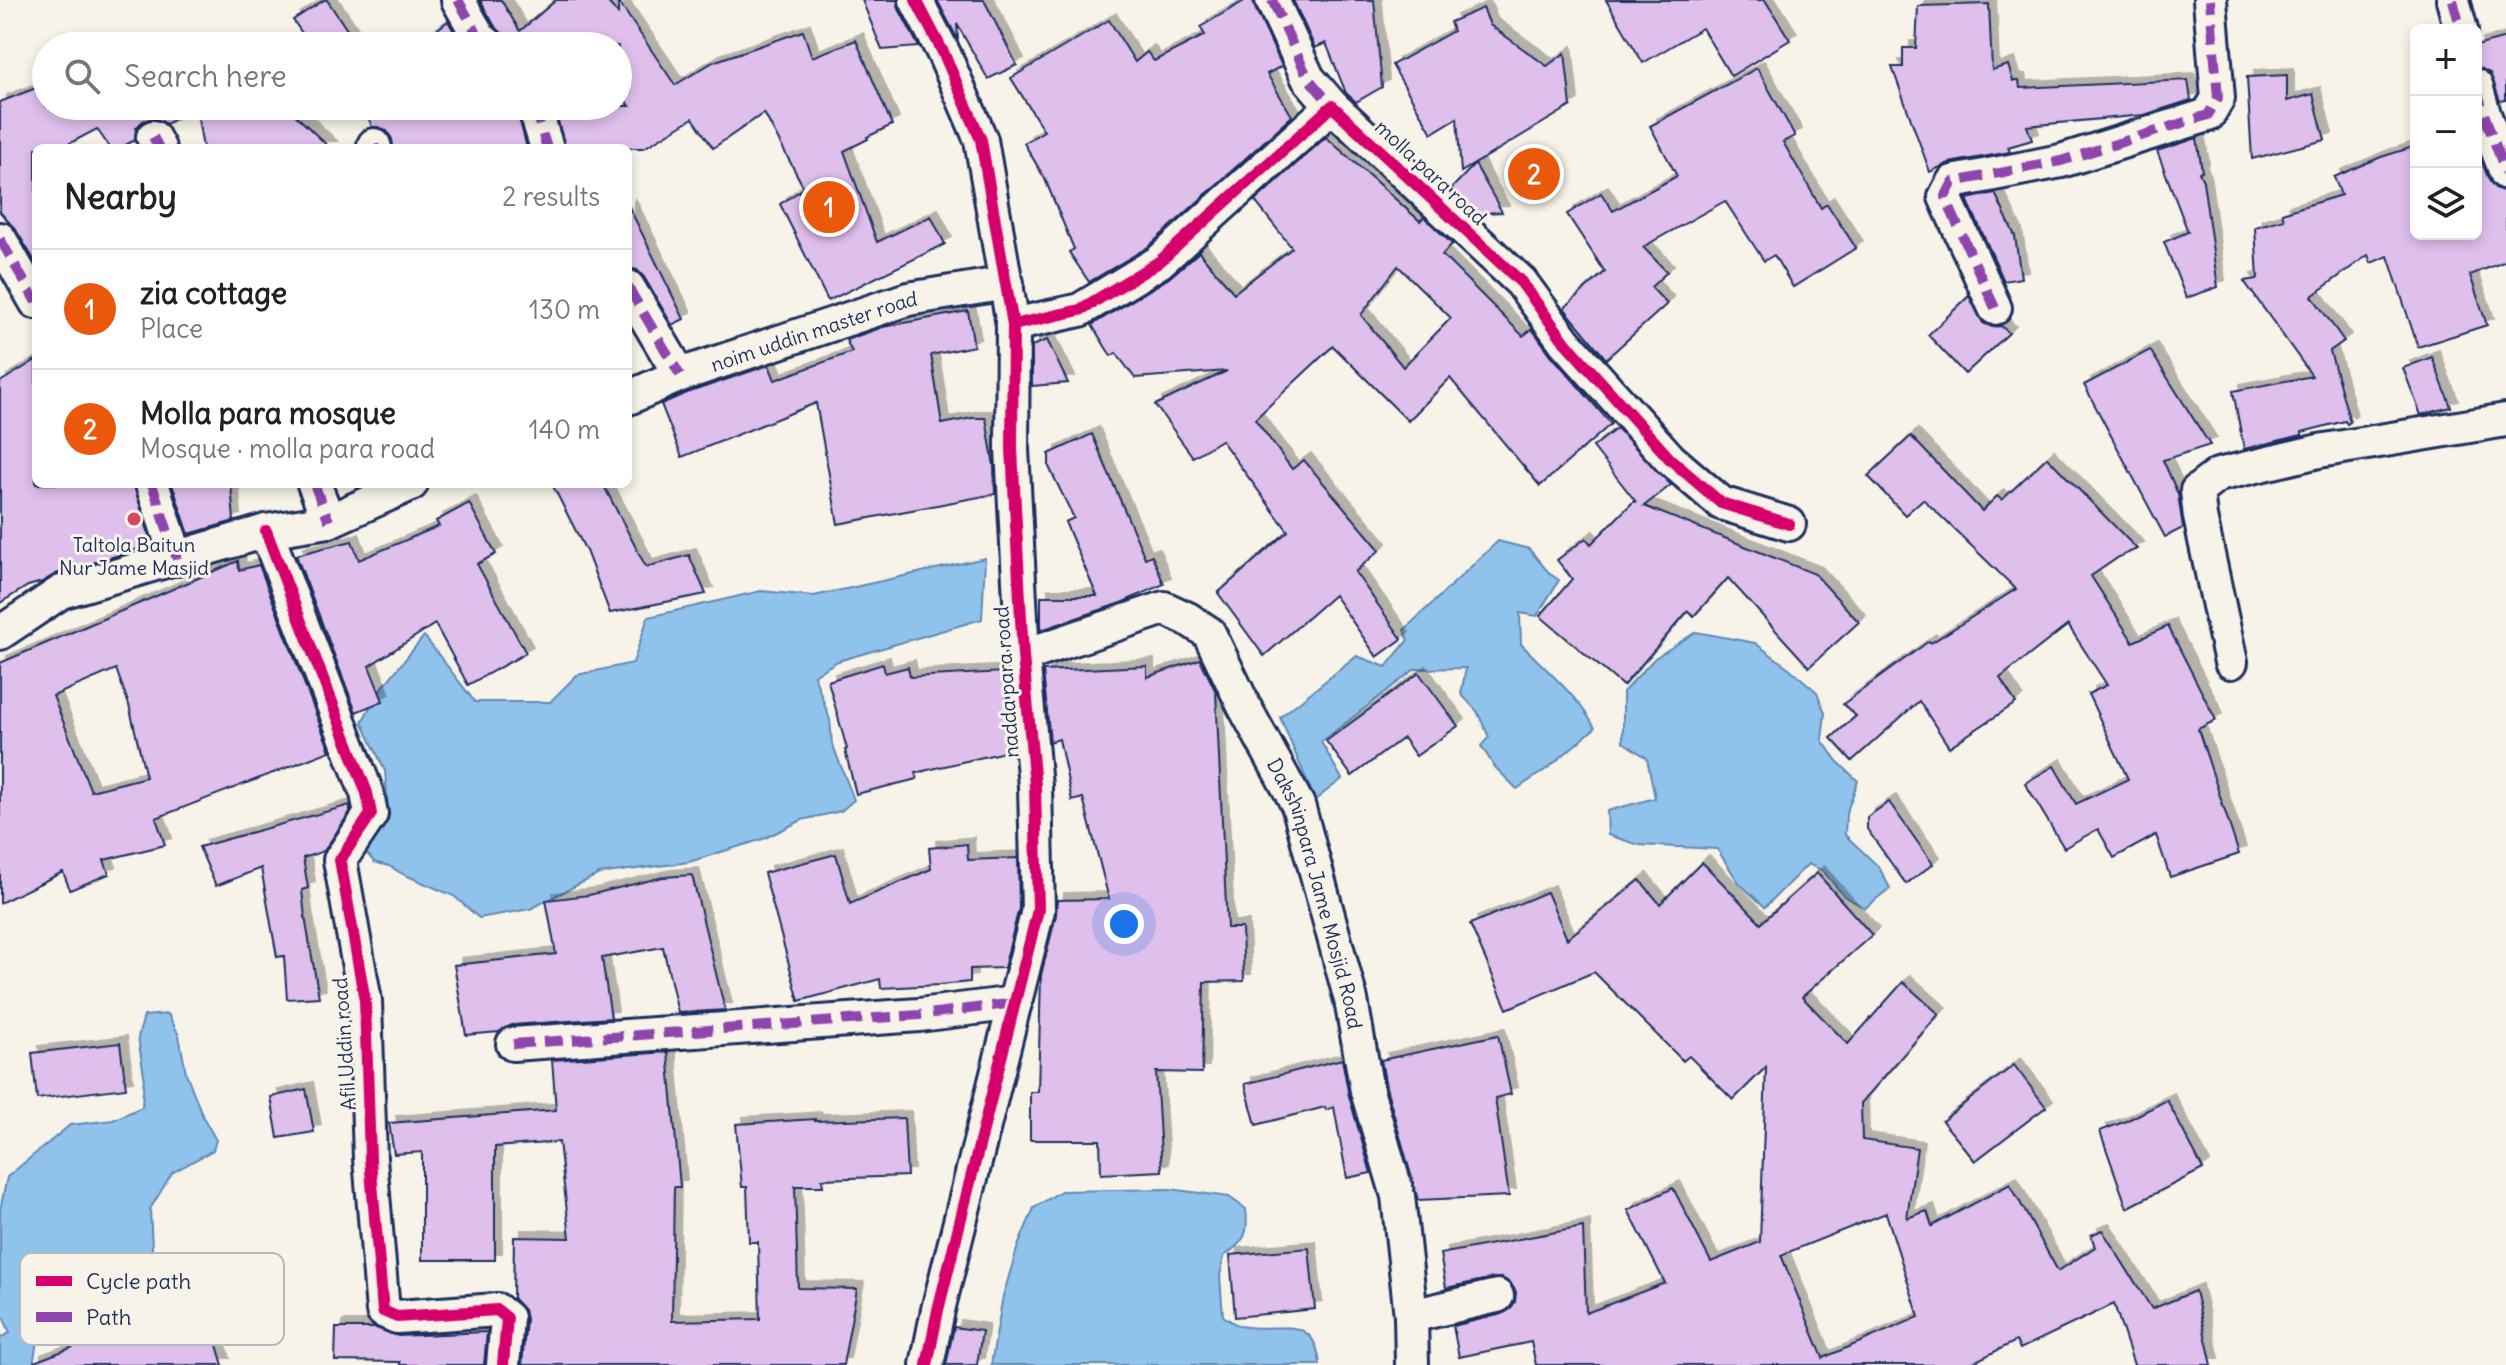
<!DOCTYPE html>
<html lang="en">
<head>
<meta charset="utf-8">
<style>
  :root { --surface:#fff; --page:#f6f6f6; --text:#222; --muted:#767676; --line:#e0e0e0; --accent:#ea580c }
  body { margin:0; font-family:Delius,sans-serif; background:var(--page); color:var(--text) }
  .controls { position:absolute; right:24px; top:24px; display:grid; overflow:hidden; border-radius:12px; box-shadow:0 4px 12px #0003 }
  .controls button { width:72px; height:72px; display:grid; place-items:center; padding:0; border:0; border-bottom:2px solid var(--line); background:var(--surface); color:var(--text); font:40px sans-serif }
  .you { position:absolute; left:1124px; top:924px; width:28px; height:28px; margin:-20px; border:6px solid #fff; border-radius:50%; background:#1a73e8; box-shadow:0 0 0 12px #1a73e833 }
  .badge { display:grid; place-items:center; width:52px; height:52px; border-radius:50%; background:var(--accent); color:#fff; font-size:26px; font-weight:700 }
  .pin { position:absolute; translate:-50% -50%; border:4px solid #fff; box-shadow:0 2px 8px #0006 }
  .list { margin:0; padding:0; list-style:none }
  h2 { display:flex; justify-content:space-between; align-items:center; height:104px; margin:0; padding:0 32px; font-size:34px }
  h2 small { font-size:26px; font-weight:400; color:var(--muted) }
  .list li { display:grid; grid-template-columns:52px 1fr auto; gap:24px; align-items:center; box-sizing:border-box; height:120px; padding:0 32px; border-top:2px solid var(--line) }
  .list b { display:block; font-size:30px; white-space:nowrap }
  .list p { margin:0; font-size:26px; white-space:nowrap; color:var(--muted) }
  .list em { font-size:26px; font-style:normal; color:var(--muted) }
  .icon { flex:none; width:44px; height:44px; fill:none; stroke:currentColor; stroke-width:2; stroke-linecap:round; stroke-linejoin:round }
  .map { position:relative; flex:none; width:2506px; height:1365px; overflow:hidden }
  .search { position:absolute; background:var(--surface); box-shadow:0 4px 12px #0003; left:32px; top:32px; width:600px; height:88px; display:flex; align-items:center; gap:20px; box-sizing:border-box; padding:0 28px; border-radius:44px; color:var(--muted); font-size:30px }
  .panel { position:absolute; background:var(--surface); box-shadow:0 4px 12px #0003; left:32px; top:144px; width:600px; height:344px; border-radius:12px }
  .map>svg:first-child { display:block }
</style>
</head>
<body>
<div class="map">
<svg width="2506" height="1365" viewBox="0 0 2506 1365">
  <defs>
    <filter id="shadow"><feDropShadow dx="7" dy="-7" stdDeviation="0" flood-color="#0004"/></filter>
  </defs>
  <rect width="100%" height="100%" fill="#f7f3e8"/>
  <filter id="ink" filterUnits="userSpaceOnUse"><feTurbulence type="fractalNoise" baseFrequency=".0125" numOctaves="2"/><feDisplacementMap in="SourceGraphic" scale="16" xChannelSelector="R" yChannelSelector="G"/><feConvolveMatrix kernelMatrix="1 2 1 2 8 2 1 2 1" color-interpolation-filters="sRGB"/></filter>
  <g filter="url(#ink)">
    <g fill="#90c3ec" stroke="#6188b3" stroke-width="2">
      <path d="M1498,541L1529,549L1550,574L1559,580L1537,616L1520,613L1521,644C1546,670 1578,696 1595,728L1548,768L1517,789L1495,767L1481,746L1489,737L1477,711L1461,694L1466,668L1415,669L1321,742L1342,779L1315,800L1280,717L1357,656L1386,667L1408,640L1404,630Z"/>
      <polygon points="985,558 982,619 838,661 814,675 830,720 832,743 854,800 841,811 802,820 763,839 689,862 599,874 530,909 479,918 454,896 403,874 389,866 374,862 360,845 362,828 388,809 385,771 362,722 377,694 424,636 475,702 550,702 577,675 633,663 648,617 761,591 814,596"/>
      <polygon points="1696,632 1755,643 1789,668 1817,692 1825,713 1822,740 1837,761 1858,781 1846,814 1845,835 1879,867 1890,888 1865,908 1844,896 1823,871 1808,864 1765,907 1739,883 1717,849 1639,845 1608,835 1607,811 1655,798 1647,758 1623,742 1623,692 1655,658"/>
      <polygon points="168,1014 179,1035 186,1073 203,1117 216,1140 213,1150 172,1173 150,1209 153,1267 144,1287 128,1301 95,1316 94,1329 38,1335 33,1365 0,1365 0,1338 10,1333 0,1309 0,1210 7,1177 70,1125 113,1120 142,1107 144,1075 138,1037 144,1016"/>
      <path d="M1170,1189L1229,1197L1246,1209C1249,1234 1245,1242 1224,1256L1220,1276L1223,1316C1229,1320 1234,1324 1240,1326C1276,1334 1315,1310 1320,1365H991L1003,1296L1018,1246L1034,1208L1061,1191Z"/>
    </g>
    <g fill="#dfbfec" stroke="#1b2f5e" stroke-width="2" fill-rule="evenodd" filter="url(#shadow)">
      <polygon points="324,0 327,0 358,46 311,46 293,20"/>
      <polygon points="480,0 501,0 520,31 556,0 606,0 618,14 618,1 675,85 713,62 803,31 812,57 856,40 892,125 867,137 868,139 844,151 877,242 931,216 945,244 828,301 780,204 804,188 764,113 713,148 693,118 644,148 565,148 554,106 630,106 618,92 618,46 507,46 507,39 494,25"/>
      <polygon points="862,0 897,0 899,9 919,47 882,50"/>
      <polygon points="937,0 984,0 1017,65 988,79 957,24 958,40"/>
      <polygon points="1246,0 1253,0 1255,8 1282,66 1267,74 1292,116 1148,247 1089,282 1069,252 1074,249 1045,179 1024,143 1044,131 1011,78 1109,20 1135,62 1147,52 1154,61 1205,35 1200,27"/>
      <polygon points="1293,0 1374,0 1382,87 1356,102 1346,93 1326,43 1315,48"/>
      <polygon points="1606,0 1765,0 1790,40 1731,76 1702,28 1643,63"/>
      <polygon points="1989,4 1992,70 2008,65 2013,81 2019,81 2020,88 2188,80 2191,100 2144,115 2027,126 2032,140 2008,147 2010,152 1949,163 1930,172 1892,67 1903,67 1903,48 1916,48 1918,6"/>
      <polygon points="1483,8 1490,25 1547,66 1565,53 1571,106 1461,172 1457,118 1432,133 1392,65 1453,31 1450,22"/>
      <polygon points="448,21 462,46 416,46"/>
      <polygon points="2506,38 2506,100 2500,101 2490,73 2476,68 2476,46"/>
      <polygon points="1757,68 1795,136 1783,142 1821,208 1827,204 1856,248 1793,287 1774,255 1764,261 1725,201 1643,247 1667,272 1651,287 1667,304 1606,359 1564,308 1605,272 1567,214 1601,193 1613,211 1677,176 1650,126"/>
      <polygon points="2287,75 2287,101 2313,94 2325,140 2252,159 2247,77"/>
      <polygon points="46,84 46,106 198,106 166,124 154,118 143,121 136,128 135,140 120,148 110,148 97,129 61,148 36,148 36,263 16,230 0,212 0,102"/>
      <polygon points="222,106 286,106 330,148 203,148 198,118"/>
      <polygon points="364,106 516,106 527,148 393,148 392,139 387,131 379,127 372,127"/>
      <path d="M1326,137L1420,221L1424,217L1452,244L1442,255L1523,336L1532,329L1551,355L1611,424L1540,486L1450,378L1408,421L1333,346L1255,419L1292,469L1304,460L1380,550L1355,572L1402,639L1377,657L1334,595L1264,656L1218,593L1288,531L1221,440L1193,457L1155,405L1227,371L1135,378L1116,353L1111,356L1092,325L1169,278L1199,252L1234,293L1292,248L1255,201ZM1398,266L1451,318L1403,367L1361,315Z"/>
      <polygon points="2197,138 2202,171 2199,172 2203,181 2218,287 2186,298 2164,242 2188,232 2157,151"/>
      <polygon points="2416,146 2416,234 2476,234 2476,147 2489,180 2495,188 2506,192 2506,261 2470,275 2487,325 2418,347 2388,256 2371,263 2368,255 2312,296 2344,341 2330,351 2350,422 2347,424 2345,421 2302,432 2302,435 2244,449 2233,391 2312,376 2244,281 2258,279 2255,227 2284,219 2282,213 2341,195 2334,177 2381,157"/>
      <polygon points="1475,164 1502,212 1482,213 1479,217 1450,190"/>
      <polygon points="1995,193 2015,236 2021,278 2004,281 1967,199"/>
      <polygon points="628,205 684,319 672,325 644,277 637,270 628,268"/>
      <polygon points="1969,296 1983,323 1992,327 2001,326 2009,333 1965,374 1928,335"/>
      <polygon points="968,311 974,346 931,355 942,424 972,418 986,418 994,466 995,494 838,524 816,403 682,457 661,404 687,393 769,365 775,380 852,352 846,340 883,327"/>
      <polygon points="1047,340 1068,383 1032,386 1032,346"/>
      <polygon points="2150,350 2210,445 2163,460 2178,494 2183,528 2165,537 2084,385"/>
      <polygon points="2432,357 2451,407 2421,415 2403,368"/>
      <polygon points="36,360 36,484 134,484 152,545 56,574 42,582 28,586 0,603 0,382"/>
      <polygon points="1617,428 1671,485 1644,506 1815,574 1859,622 1809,667 1728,578 1694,616 1688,611 1623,686 1540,616 1572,579 1557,560 1586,538 1591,544 1634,501 1636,502 1593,447"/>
      <polygon points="1092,434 1145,558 1152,555 1164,584 1121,603 1041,630 1041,596 1097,596 1065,522 1074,518 1049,467 1049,454"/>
      <polygon points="1911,436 1982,511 1997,496 2002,500 2047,457 2137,549 2119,557 2091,576 2133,642 2168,626 2216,720 2198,729 2239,854 2170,877 2156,835 2114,858 2098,829 2064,848 2025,783 2054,766 2076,804 2128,779 2088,694 2107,685 2068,625 2000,678 2016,703 1949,747 1919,701 1852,761 1831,738 1856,716 1843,704 1929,641 1931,643 2016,589 1923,499 1905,515 1868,476"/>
      <polygon points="172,484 231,484 234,521 189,534"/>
      <polygon points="552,484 603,484 646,567 689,555 706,594 610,613 586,551"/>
      <polygon points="469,503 496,554 477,564 526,653 468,685 435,624 369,666 383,701 356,712 296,555 352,541 359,560 439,526 436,521"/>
      <path d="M238,561L239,570L259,565L330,751L156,818L165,845L104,860L109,874L70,890L63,872L0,903V663ZM116,669L129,705L146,777L91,791L53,696Z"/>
      <polygon points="1200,659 1216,692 1227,928 1242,928 1244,981 1204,982 1202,1073 1156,1072 1162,1171 1101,1174 1100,1140 1030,1140 1030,1092 1038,1092 1041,975 1056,915 1057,900 1109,899 1083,798 1072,801 1059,739 1050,742 1043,671 1147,666 1147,677"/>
      <polygon points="883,664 885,673 908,667 910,677 1005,672 1013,750 915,773 917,779 856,794 845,750 847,749 828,681"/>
      <polygon points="1419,673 1458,726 1416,756 1403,738 1352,776 1326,741"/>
      <polygon points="1889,802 1933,864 1906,884 1867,829 1867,817"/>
      <polygon points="350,805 350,812 324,851 303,858 308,888 302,890 305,917 319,997 287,999 284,956 277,957 261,868 216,886 199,847"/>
      <polygon points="967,844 968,860 1018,858 1019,908 1004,968 970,969 970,982 939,985 881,988 880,979 799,1001 764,873 836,854 850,904 931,869 929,848"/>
      <path d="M1702,862L1761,923L1817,873L1872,935L1802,997L1848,1044L1903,982L1939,1014L1861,1103L1862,1140L1917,1148L1907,1218L1927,1211L1932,1226L2010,1184L2058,1271L2095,1247L2091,1235L2102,1230L2152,1309L2195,1291L2212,1365H2134L2114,1304L2020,1349L2016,1341L1968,1365H1536L1531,1342L1459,1357L1453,1326L1502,1314L1509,1310L1515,1302L1516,1292L1511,1284L1502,1278H1493L1446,1288L1440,1254L1583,1227L1586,1313L1665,1283L1628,1210L1673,1188L1711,1262L1760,1242L1766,1067L1733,1100L1689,1056L1683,1061L1594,972L1507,1009L1470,924L1547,892L1567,939L1640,880L1660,904ZM1886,1213L1919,1317L1823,1358L1781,1255Z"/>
      <polygon points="692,875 725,1010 678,1013 663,947 602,958 611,1018 512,1025 499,1032 466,1035 454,965 556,954 546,900 589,895 663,877"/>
      <polygon points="1498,1035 1511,1094 1495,1098 1509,1196 1418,1200 1386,1087 1381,1060"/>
      <polygon points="120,1043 126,1088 37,1099 32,1053"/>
      <polygon points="668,1052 680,1187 674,1187 672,1321 760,1319 758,1242 749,1242 747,1187 742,1187 736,1124 815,1119 815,1121 904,1118 907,1176 822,1179 823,1186 795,1186 798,1288 857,1289 843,1365 522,1365 526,1319 524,1310 513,1298 514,1237 570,1238 559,1142 495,1147 495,1260 422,1260 422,1152 394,1154 389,1123 556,1110 552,1060"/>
      <polygon points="1342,1059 1349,1096 1371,1173 1347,1178 1334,1107 1326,1110 1325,1107 1256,1125 1245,1084"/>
      <polygon points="2014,1065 2046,1107 1975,1161 1942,1121"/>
      <polygon points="306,1089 314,1132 278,1138 271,1097"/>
      <polygon points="2167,1100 2203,1169 2127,1208 2100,1131 2126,1121"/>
      <polygon points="1309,1248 1315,1309 1235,1317 1230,1255"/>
      <polygon points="202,1296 223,1365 34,1365 34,1362 134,1324 131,1312"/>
      <polygon points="954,1327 982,1331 977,1365 946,1365"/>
      <polygon points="336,1328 376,1328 398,1336 487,1332 484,1365 400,1365 400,1362 335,1361"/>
    </g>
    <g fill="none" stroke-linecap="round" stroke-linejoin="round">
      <g stroke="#1b2f5e" stroke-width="38">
        <g id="street">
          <polyline points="458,0 479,37 489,46"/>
          <polyline points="916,0 944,54 981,140 1013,325 1012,449 1023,656 1035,786 1038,910 938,1310 927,1365"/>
          <polyline points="1272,0 1308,78 1332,106"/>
          <polyline points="2453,0 2461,30"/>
          <polyline points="2476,86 2484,114 2506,173"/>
          <polyline points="534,106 547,148"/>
          <polyline points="153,137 159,148"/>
          <polyline points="374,145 375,148"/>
          <polyline points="0,239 36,302"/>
          <polyline points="628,287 680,375"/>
          <polyline points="1995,308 1945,197 1953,182 2061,161 2208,115 2218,98 2210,0"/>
          <polyline points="1013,325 1080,310 1159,262 1332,106 1521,282 1565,342 1670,459 1721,503 1789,524"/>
          <path id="s1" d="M628,398L680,375L908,299L1007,283"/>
          <polyline points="152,484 177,559"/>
          <polyline points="314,484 329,521"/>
          <polyline points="266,531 367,793 371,814 340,860 365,1001 370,1159 383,1311 397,1317 497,1310 507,1318 503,1365"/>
          <polyline points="0,633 61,592 266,531 329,521 411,484"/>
          <path id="s2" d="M1023,656L1164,608L1188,619L1209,633L1244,706L1298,805L1351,1000L1367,1091L1398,1196L1411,1316L1412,1365"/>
          <polyline points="2231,662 2200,517 2197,491 2218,475 2319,451 2506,420"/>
          <polyline points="513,1044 919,1015 1015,1003"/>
          <polyline points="1411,1316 1497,1296"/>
        </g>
      </g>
      <use href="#street" stroke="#f7f3e8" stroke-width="32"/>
      <g stroke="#8e44ad" stroke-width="10" stroke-dasharray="20 10" stroke-linecap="butt">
        <polyline points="458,0 479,37 489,46"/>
        <polyline points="1272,0 1308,78 1332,106"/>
        <polyline points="2453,0 2461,30"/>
        <polyline points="2476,86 2484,114 2506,173"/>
        <polyline points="534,106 547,148"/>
        <polyline points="153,137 159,148"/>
        <polyline points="374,145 375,148"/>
        <polyline points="0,239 36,302"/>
        <polyline points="628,287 680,375"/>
        <polyline points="1995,308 1945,197 1953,182 2061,161 2208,115 2218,98 2210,0"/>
        <polyline points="152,484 177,559"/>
        <polyline points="314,484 329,521"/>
        <polyline points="513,1044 919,1015 1015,1003"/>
      </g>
      <g stroke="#f7f3e8" stroke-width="17">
        <g id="cycleway">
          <polyline points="916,0 944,54 981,140 1013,325 1012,449 1023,656 1035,786 1038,910 938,1310 927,1365"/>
          <polyline points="1013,325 1080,310 1159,262 1332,106 1521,282 1565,342 1670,459 1721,503 1789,524"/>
          <polyline points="266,531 367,793 371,814 340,860 365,1001 370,1159 383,1311 397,1317 497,1310 507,1318 503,1365"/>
        </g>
      </g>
      <use href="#cycleway" stroke="#d6006c" stroke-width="12"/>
    </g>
  </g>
  <circle fill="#d1495b" stroke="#f7f3e8" stroke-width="3" cx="134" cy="519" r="8"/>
  <g text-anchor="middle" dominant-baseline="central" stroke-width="6" stroke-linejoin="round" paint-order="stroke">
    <g font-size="20" fill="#1b2f5e" stroke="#f7f3e8">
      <text transform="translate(1431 172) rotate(43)">molla para road</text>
      <text stroke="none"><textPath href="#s1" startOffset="198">noim uddin master road</textPath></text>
      <text transform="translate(1006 682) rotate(-94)">nadda para road</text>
      <text stroke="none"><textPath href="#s2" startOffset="484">Dakshinpara Jame Mosjid Road</textPath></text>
      <text transform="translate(344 1044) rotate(-94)">Afil Uddin road</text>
    </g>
    <g font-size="20" fill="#1b2f5e" stroke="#f7f3e8">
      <text x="134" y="544">Taltola Baitun<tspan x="134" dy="23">Nur Jame Masjid</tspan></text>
    </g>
  </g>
  <rect x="20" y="1253" width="264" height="92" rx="12" fill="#f7f3e8" stroke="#b5b8bf" stroke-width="2"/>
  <rect x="36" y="1276" width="36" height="10" fill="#d6006c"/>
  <rect x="36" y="1312" width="36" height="10" fill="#8e44ad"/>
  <g font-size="22" fill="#1b2f5e">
    <text x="86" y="1289">Cycle path</text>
    <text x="86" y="1325">Path</text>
  </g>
</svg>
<div class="controls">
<button>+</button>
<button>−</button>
<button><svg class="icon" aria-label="layers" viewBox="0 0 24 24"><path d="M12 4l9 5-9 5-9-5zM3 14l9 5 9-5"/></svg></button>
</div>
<div class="you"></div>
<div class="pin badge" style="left:829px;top:207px">1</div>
<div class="pin badge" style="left:1534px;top:174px">2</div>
<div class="search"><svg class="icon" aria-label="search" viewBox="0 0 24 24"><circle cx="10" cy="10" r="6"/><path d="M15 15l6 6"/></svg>Search here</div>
<section class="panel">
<h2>Nearby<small>2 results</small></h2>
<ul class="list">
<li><span class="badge">1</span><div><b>zia cottage</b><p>Place</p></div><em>130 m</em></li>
<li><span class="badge">2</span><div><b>Molla para mosque</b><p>Mosque · molla para road</p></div><em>140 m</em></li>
</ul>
</section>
</div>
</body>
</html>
